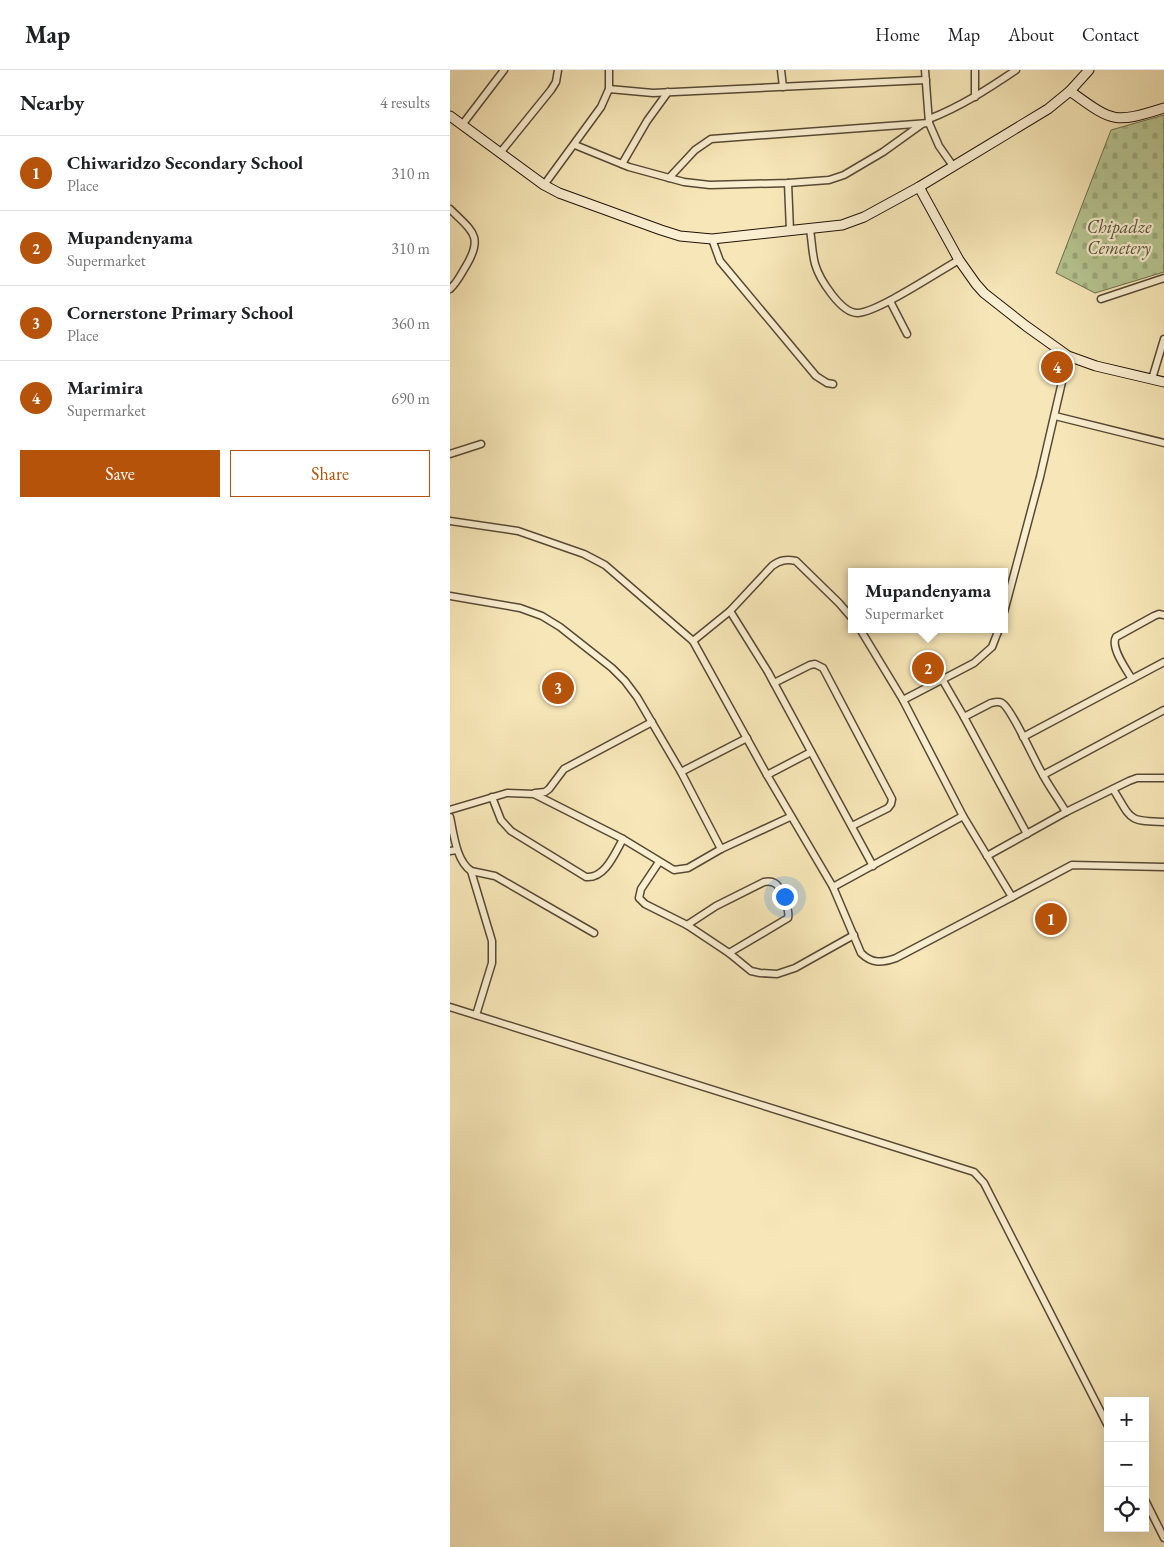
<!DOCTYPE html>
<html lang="en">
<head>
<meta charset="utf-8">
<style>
  :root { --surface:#fff; --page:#f2f2f2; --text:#202124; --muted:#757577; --line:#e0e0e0; --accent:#b45309 }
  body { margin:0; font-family:"EB Garamond",serif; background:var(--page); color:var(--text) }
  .controls { position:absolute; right:15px; bottom:15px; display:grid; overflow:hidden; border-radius:0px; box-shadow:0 5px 20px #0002 }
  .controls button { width:45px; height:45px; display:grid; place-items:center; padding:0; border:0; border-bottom:1px solid var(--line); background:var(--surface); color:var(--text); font:25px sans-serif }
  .you { position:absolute; left:334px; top:826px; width:18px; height:18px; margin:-12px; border:4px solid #fff; border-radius:50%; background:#1a73e8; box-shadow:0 0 0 8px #1a73e833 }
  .badge { display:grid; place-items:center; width:32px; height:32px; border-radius:50%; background:var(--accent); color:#fff; font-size:16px; font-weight:700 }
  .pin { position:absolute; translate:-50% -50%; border:2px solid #fff; box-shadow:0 1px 5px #0006 }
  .popup { position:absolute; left:398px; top:498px; width:160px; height:65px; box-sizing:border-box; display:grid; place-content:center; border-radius:0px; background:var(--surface); filter:drop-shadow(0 1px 4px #0005); font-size:16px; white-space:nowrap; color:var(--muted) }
  .popup b { font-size:19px; color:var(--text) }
  .popup::after { content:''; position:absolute; left:50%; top:100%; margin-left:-10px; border:10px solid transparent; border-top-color:var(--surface) }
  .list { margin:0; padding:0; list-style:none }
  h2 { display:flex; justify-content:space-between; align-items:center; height:65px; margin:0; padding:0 20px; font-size:21px }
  h2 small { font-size:16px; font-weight:400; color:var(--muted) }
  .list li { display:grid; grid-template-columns:32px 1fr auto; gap:15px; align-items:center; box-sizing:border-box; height:75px; padding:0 20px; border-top:1px solid var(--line) }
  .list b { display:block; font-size:19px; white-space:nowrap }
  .list p { margin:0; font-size:16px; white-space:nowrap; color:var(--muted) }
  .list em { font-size:16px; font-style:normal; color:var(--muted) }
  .actions { display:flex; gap:10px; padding:15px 20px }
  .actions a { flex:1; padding:11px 0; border:1px solid var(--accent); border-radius:0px; text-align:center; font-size:18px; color:var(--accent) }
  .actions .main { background:var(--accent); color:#fff }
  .icon { flex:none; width:28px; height:28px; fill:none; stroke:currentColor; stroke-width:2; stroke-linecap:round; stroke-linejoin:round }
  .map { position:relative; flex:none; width:714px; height:1477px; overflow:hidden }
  header { display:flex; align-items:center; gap:30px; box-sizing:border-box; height:70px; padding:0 25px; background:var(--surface); border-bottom:1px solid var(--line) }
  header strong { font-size:24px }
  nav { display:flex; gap:28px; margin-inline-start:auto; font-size:18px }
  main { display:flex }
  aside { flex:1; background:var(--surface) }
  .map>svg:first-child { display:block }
</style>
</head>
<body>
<header>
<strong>Map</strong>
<nav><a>Home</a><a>Map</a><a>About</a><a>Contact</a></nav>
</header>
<main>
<aside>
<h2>Nearby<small>4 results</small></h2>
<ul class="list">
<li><span class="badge">1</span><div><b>Chiwaridzo Secondary School</b><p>Place</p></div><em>310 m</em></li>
<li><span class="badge">2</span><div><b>Mupandenyama</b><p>Supermarket</p></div><em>310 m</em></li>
<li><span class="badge">3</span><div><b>Cornerstone Primary School</b><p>Place</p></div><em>360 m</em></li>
<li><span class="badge">4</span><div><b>Marimira</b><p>Supermarket</p></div><em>690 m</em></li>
</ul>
<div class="actions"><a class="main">Save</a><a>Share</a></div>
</aside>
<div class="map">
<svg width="714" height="1477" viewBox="0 0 714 1477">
  <defs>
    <pattern id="cemetery-stones" width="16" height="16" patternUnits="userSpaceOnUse" patternTransform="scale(1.25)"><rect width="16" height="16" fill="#b7c793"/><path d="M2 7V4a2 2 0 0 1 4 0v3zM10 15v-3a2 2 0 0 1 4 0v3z" fill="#9daa7d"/></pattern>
  </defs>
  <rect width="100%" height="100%" fill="#f7e7b8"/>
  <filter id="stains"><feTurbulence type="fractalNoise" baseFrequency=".004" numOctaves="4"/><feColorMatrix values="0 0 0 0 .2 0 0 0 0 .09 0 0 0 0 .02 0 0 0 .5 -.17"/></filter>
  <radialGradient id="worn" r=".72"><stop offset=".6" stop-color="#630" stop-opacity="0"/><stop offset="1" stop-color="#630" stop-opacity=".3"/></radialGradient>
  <polygon fill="url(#cemetery-stones)" stroke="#6c6e4e" points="714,45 714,202 645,223 606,203 661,60"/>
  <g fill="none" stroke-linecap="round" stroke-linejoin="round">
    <g stroke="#574934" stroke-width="9">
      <g id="street">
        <polyline points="331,0 333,17"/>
        <polyline points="475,0 479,53 489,76 503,96"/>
        <polyline points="159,19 203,23 476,10"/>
        <polyline points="525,27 525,0"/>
        <path d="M479,49C510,37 538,19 566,0"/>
        <polyline points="12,55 54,0"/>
        <polyline points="125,75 179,97 234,112 260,115 338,113 379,110 394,105 433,82 472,54"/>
        <polyline points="50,83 101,20 106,12 108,0"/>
        <polyline points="172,94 197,51 218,22"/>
        <polyline points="219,108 245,80 261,69 479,53"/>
        <polyline points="338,113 340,161"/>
        <polyline points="94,115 151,37 159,19 159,0"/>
        <path d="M0,139C22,161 34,166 16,196C11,204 7,213 0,219"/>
        <path d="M360,160C362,171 362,183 365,194C369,208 391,244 408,243C428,242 489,201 509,190"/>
        <polyline points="262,169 270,191 366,306 377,313 383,314"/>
        <polyline points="651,229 714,208"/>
        <polyline points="440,231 457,264"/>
        <polyline points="702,309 714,269"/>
        <polyline points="605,346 714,373"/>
        <polyline points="0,384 31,374"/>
        <path d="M0,451L68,461L134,484L155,495L243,571L280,541L322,496C330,490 336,489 346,491L389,533L402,548"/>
        <polyline points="0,526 70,538 92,546 110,557 162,598 175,611 187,627 231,702 271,779 340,747"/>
        <polyline points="280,541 318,602 423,796"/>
        <polyline points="554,542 590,407 618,286"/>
        <polyline points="410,559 453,630 513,746 562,827 622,795 714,797"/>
        <path d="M243,571L317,705L383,817L411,883C422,894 432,893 446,888L562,827"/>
        <polyline points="492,609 514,647 577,764"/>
        <path d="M682,609C676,599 660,577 666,567L704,546L709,544L714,545"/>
        <polyline points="324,613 360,595 365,594 373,598 442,729 441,734 438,738 402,756"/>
        <polyline points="453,630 524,593 542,577 549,559"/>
        <path d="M514,647L541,633C545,632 548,631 552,633C562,639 585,692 593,705C600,718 609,730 616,742"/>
        <polyline points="573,667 714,592"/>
        <polyline points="231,702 297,668"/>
        <polyline points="317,705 361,682"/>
        <polyline points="593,705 714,640"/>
        <path d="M663,719C682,750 677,751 714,752"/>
        <polyline points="85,723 95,722 99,719 114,699 202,652"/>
        <path d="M42,727L51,750L61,761L136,807C155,809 165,783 173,769"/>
        <polyline points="0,740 57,723 84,724 173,769 224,800 238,798 271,779"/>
        <path d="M0,747C4,765 6,790 21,801L42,871V893L26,945"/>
        <polyline points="0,781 7,780"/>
        <polyline points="537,786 616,742 679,711 687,708 714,708"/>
        <polyline points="209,792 191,819 189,828 195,834 237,855 279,883 301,901 310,903 327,904 345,898 404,865"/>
        <polyline points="21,801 45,806 144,863"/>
        <polyline points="383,817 513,746"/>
        <path d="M237,855L266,836L314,812C319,811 322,811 326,814C332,819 340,841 338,848L279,883"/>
        <polyline points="0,937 524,1102 534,1113 658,1356"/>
        <polyline points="695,1430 714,1468"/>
      </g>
    </g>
    <g stroke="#221408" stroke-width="11">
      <g id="secondary">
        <path d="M620,21C663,52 663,54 714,38"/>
        <polyline points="0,46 94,115 109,123 211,160 230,166 262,169 392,155 414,147 469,117 598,39 620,21 639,0"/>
        <polyline points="469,117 509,190 526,214 534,223 576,256 618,286 646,296 714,312"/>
      </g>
    </g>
    <use href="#street" stroke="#faefd1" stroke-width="6"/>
    <use href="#secondary" stroke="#faefd1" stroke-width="9"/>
  </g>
  <g text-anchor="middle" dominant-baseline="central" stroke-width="4.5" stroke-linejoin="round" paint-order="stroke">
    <g font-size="18" font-style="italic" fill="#565339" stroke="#faefd1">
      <text x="669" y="156">Chipadze<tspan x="669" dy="21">Cemetery</tspan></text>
    </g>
  </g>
  <rect width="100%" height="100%" filter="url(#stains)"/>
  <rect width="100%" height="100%" fill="url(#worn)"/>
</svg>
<div class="controls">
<button>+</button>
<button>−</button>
<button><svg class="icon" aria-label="locate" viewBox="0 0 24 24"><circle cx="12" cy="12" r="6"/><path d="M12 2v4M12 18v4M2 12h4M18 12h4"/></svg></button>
</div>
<div class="you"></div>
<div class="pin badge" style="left:601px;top:849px">1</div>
<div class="pin badge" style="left:478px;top:598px">2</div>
<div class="popup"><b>Mupandenyama</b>Supermarket</div>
<div class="pin badge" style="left:108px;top:618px">3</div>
<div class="pin badge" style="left:607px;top:297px">4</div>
</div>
</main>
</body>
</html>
